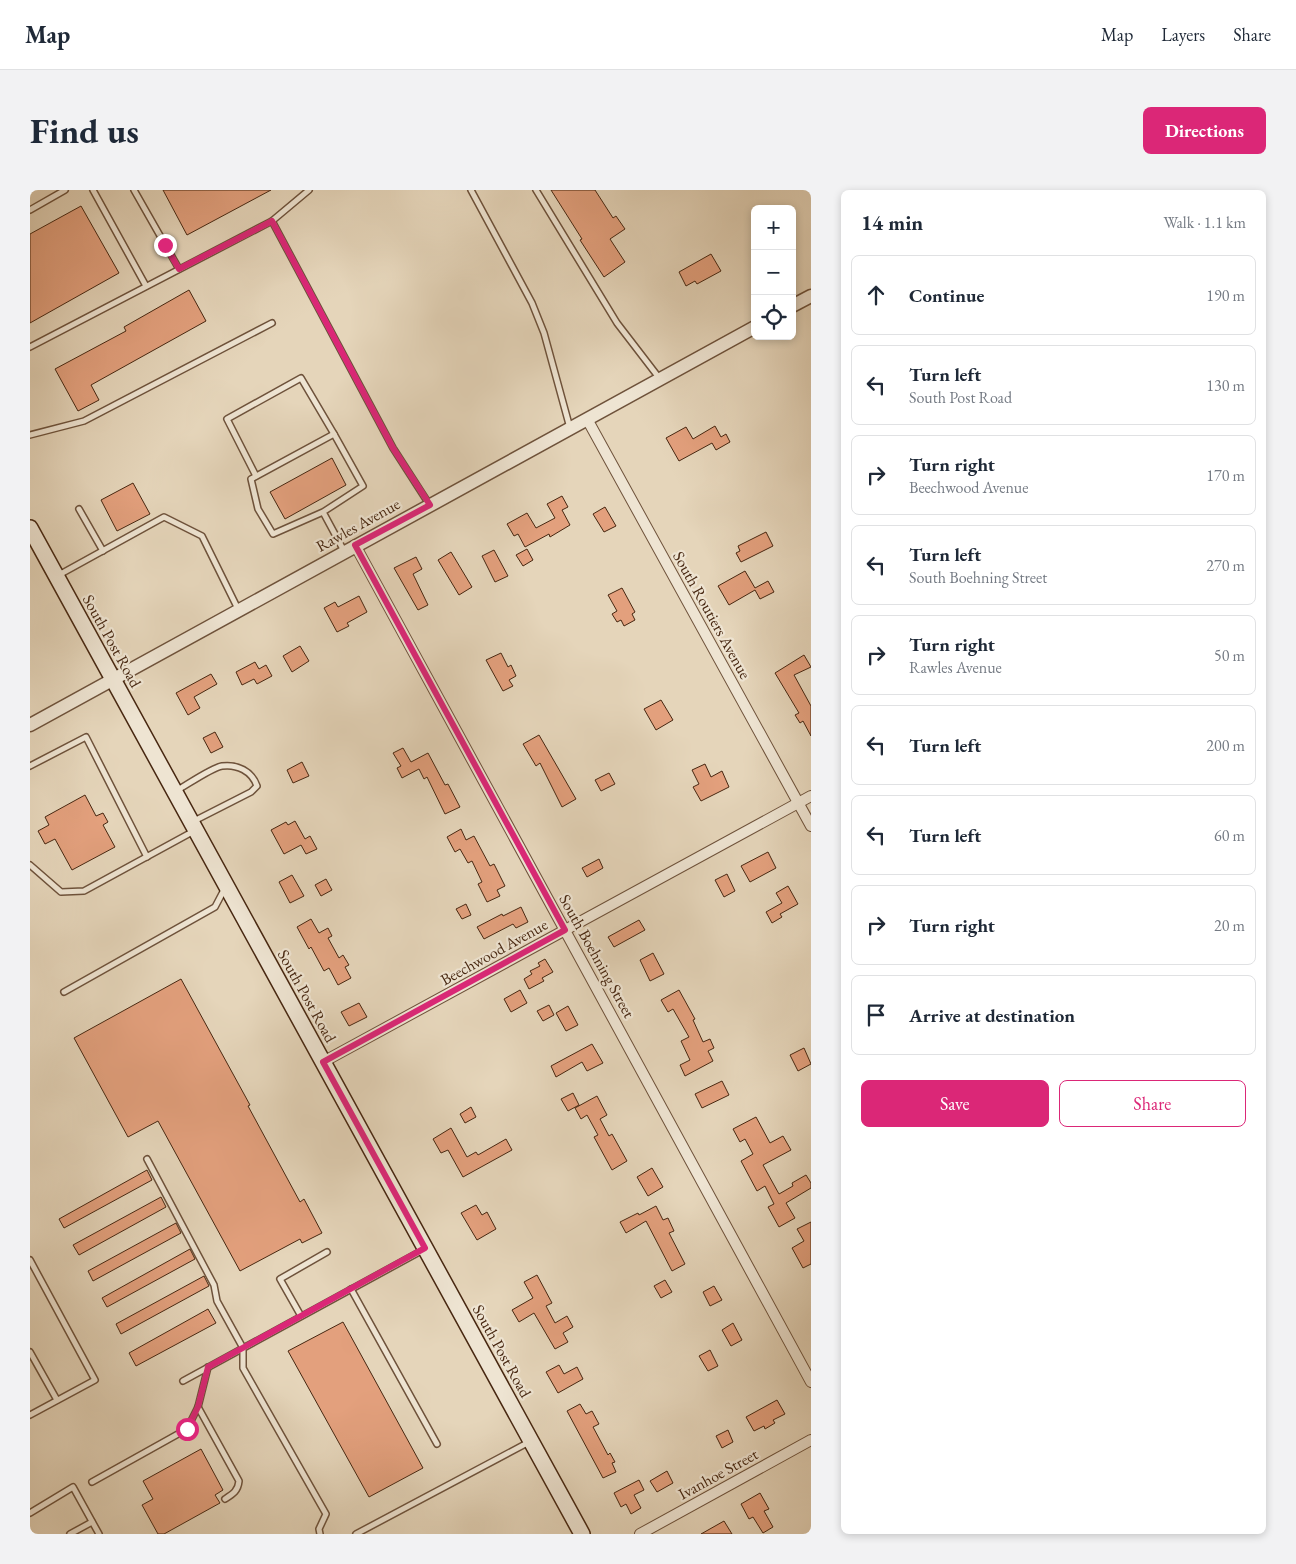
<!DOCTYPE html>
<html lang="en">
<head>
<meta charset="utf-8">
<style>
  :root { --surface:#fff; --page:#f2f2f3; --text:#1f2937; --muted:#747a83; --line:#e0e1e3; --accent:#db2777 }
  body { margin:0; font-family:"EB Garamond",serif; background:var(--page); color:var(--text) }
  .controls { position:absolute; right:15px; top:15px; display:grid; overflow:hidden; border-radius:8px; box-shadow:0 2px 8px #0003 }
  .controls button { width:45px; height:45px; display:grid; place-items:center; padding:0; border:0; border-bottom:1px solid var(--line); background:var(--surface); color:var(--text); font:25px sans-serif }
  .stop { position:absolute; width:15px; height:15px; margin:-11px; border:4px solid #db2777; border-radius:50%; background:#fff }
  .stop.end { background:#db2777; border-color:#fff; box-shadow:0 1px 5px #0008 }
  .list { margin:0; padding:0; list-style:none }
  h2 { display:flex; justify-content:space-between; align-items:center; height:65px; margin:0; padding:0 20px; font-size:21px }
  h2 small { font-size:16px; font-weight:400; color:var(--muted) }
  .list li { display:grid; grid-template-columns:32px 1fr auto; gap:15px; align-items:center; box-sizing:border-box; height:80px; margin:0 10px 10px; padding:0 10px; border:1px solid var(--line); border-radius:8px }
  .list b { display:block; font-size:19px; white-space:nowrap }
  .list p { margin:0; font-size:16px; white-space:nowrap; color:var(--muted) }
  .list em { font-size:16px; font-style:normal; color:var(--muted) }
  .actions { display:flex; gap:10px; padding:15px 20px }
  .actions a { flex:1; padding:11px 0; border:1px solid var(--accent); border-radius:8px; text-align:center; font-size:18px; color:var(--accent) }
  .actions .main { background:var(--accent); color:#fff }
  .icon { flex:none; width:28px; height:28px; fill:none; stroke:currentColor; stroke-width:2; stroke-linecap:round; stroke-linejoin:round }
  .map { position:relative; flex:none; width:781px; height:1344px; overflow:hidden; border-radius:8px }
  header { display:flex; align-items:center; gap:30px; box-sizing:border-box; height:70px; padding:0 25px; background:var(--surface); border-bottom:1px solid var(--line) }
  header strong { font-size:24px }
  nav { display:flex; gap:28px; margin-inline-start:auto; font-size:18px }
  .intro { display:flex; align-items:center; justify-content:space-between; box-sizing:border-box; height:120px; padding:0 30px }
  h1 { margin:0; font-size:35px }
  .button { padding:12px 22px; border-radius:8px; background:var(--accent); color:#fff; font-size:18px; font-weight:700 }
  main { display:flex; gap:30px; padding:0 30px }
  aside { flex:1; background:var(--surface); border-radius:8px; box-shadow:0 2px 8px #0003 }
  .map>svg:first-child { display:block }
</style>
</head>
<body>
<header>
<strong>Map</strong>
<nav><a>Map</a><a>Layers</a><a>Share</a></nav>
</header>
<div class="intro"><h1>Find us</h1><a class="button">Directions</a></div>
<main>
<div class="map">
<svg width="781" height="1344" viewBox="0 0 781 1344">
  <rect width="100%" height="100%" fill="#e5d5ba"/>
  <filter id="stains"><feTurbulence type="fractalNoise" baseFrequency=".004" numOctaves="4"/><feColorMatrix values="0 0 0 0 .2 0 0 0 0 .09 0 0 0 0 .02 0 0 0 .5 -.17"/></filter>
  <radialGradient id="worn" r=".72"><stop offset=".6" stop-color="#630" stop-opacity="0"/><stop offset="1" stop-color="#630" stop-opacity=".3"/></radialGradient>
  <g fill="#e3a07d" stroke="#472711">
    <polygon points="133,0 241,0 157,45"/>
    <polygon points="521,0 565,0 583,28 586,26 595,39 580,49 595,72 574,87 550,50 552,49"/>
    <polygon points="51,16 89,83 0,133 0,44"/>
    <polygon points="681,64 691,81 667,94 665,91 656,96 649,82"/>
    <polygon points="159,100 176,131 61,195 69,210 48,221 25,179 96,141 94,137"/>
    <polygon points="685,236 691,247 696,244 700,252 686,260 682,253 649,271 636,248 656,237 663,249"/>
    <polygon points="302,268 316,295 255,329 240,302"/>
    <polygon points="103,293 120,324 87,341 71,310"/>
    <polygon points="532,306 538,317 532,320 540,335 520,347 519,344 495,357 488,344 484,346 477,334 497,323 506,338 525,328 517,314"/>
    <polygon points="575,317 586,336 574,342 563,324"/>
    <polygon points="736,342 743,356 711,372 706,363 710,361 708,356"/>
    <polygon points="497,359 503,370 493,376 486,365"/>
    <polygon points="464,360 478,386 465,392 452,366"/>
    <polygon points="421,362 442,397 429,405 408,370"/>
    <polygon points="386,367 392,379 383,384 398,415 388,420 364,378"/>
    <polygon points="715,381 725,398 738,391 744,402 730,409 725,400 699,415 688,396"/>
    <polygon points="592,398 605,422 602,424 605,430 594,436 591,430 587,432 582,424 587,421 578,405"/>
    <polygon points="329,406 337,422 317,433 319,436 307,442 294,418 305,412 308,417"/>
    <polygon points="270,456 279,471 262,482 253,466"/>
    <polygon points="471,463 478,477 481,475 486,486 479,490 483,496 473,501 456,470"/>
    <polygon points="774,465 781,477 764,485 781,516 781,546 773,531 770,533 765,525 769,523 745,483"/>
    <polygon points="225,472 229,479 236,475 242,486 227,494 224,489 212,495 206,482"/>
    <polygon points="181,484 187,494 164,507 170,518 158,525 146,503"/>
    <polygon points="631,510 643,530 626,540 614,519"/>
    <polygon points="185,542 193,557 181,563 173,548"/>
    <polygon points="509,545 546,609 532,617 510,573 506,576 493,554"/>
    <polygon points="373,558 381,572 398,563 415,595 418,594 430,617 415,624 397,587 394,589 389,579 372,588 367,578 371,576 363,563"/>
    <polygon points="272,572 279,586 263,593 257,580"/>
    <polygon points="675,574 681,587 692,581 699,597 671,611 663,597 669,594 662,580"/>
    <polygon points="579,583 585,594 571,601 565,590"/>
    <polygon points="55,605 66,626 73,623 78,632 73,635 85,657 42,680 25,649 15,654 8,641 19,635 15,627"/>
    <polygon points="265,631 275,649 280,646 287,659 276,664 271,655 254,664 241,640 256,632 258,635"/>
    <polygon points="431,639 436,650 444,646 460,676 464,674 475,696 467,700 470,706 457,712 448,694 452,692 442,671 438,673 430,659 425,662 417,647"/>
    <polygon points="738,662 746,678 720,692 711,676"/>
    <polygon points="569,669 573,678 557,687 552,678"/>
    <polygon points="697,684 705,701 694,707 685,690"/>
    <polygon points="262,685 274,706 260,713 249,692"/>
    <polygon points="296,689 302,700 291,706 285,695"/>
    <polygon points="758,696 768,714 750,724 752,727 742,733 736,722 752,713 746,703"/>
    <polygon points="436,714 441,725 432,729 426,719"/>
    <polygon points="491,717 498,732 486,738 483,734 454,749 447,737 472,724 473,726"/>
    <polygon points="281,729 289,743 298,738 302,746 298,748 309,768 313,765 319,775 315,777 321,788 308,795 299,778 294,781 281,757 279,759 267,737"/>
    <polygon points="609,730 615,740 584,757 578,747"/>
    <polygon points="623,763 634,784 620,791 610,770"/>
    <polygon points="515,769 523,782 512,788 514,791 499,799 494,789 502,784 500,781 510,776 508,773"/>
    <polygon points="151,789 220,915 218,916 270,1012 274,1009 292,1043 272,1053 270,1049 210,1081 128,931 98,947 44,848"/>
    <polygon points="490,800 497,813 481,822 474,809"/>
    <polygon points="649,800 665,829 663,830 673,852 680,849 684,858 678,861 683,871 655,886 650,875 660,870 651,851 659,847 643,819 638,822 631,810"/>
    <polygon points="329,813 337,827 319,836 311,822"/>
    <polygon points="519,815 524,825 513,831 507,821"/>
    <polygon points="538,816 548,835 536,841 526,823"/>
    <polygon points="562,854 573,873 557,881 552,872 526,887 521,876"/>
    <polygon points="774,858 781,874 768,881 760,865"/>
    <polygon points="692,891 699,905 672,918 665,904"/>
    <polygon points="543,903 549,915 538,921 531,909"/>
    <polygon points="567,906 577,925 570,929 579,946 582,944 597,971 582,980 564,947 568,945 557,925 551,929 545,918"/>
    <polygon points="441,917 446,927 435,933 430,924"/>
    <polygon points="726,927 740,953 753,946 761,960 733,975 749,1004 763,996 762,993 776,985 781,993 781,998 756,1013 765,1028 749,1037 738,1017 744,1014 735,996 727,1001 711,971 723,964 715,949 710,952 703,939"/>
    <polygon points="421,938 437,967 446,962 448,965 476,949 482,960 433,987 418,960 411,963 403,949"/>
    <polygon points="622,978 633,997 618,1006 607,987"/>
    <polygon points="117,980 122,990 34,1038 29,1029"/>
    <polygon points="131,1007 136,1017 49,1065 43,1055"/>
    <polygon points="446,1015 452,1025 457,1022 466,1039 447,1050 431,1023"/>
    <polygon points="626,1016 633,1030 638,1028 644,1041 639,1043 655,1074 642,1081 616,1031 596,1043 590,1032 608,1023 609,1025"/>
    <polygon points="781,1032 781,1074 773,1078 762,1058 774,1051 767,1039"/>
    <polygon points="146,1033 151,1043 63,1091 58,1081"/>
    <polygon points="160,1059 165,1069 77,1117 72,1108"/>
    <polygon points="507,1085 522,1113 516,1116 525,1133 537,1126 543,1137 533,1143 538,1152 525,1159 504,1123 489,1132 482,1120 503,1108 494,1092"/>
    <polygon points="174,1086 179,1096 91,1144 86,1134"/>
    <polygon points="635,1090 642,1102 631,1108 624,1096"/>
    <polygon points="684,1096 692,1110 680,1116 673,1102"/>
    <polygon points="178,1119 186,1133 106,1176 99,1163"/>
    <polygon points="313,1132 393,1278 339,1307 258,1161"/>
    <polygon points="703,1133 712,1150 701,1156 692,1140"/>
    <polygon points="680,1160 688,1176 678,1181 669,1166"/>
    <polygon points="529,1175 534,1184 547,1177 553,1189 528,1203 516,1182"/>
    <polygon points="747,1210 755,1224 743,1230 745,1233 735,1239 734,1236 724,1241 716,1227"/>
    <polygon points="550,1214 556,1224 562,1221 569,1234 563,1237 578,1265 580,1263 585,1272 582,1273 586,1282 573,1288 537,1221"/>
    <polygon points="698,1240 703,1252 692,1258 686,1246"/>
    <polygon points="171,1259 193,1300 185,1305 190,1313 134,1344 128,1344 112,1315 123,1309 113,1291"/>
    <polygon points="637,1281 643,1293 627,1302 620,1291"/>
    <polygon points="609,1290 614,1300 604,1305 611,1318 601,1324 596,1314 591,1317 584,1303"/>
    <polygon points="730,1303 739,1319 734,1321 743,1337 733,1343 723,1327 719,1329 711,1314"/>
    <polygon points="694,1331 702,1344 671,1344"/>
  </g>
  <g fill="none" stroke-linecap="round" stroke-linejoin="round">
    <g stroke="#6e523b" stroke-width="8">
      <g id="service">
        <polyline points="63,0 116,96"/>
        <polyline points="104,0 149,79"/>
        <polyline points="279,0 242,31 363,258 399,314"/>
        <polyline points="441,0 502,113 514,143 540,238"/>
        <polyline points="506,0 587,133 630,189"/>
        <polyline points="0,20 35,0"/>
        <polyline points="0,157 242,31"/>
        <polyline points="0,245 54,231 242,133"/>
        <polyline points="226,286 197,229 271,188 304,244"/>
        <polyline points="49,319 73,361"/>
        <polyline points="293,322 243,344 228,319 221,289 304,244 333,296 293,322 314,361"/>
        <polyline points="27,386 134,327 172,346 208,419"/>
        <polyline points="0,576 56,547 117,667"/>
        <path d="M146,601C157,595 181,578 192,576C207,574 222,581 227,596L221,602L164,631"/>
        <polyline points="0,675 31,702 54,701 164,641"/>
        <polyline points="34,802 185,717 195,698"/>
        <polyline points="117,969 184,1095 187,1111 213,1158 213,1178 296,1324 289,1339 290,1344"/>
        <polyline points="0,1070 65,1190 0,1225"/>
        <polyline points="321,1099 407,1254"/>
        <polyline points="271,1126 250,1089 297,1062"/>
        <polyline points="0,1162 27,1210"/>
        <polyline points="153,1191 393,1060"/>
        <path d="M168,1217L209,1291C208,1301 203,1304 195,1309"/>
        <polyline points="62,1292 157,1239 168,1217 178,1177"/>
        <polyline points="0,1323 43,1297 69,1344"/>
        <polyline points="40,1344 62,1332"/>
        <polyline points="326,1344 501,1251"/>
      </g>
    </g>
    <g stroke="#6e523b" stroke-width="12">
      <g id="minor">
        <polyline points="557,229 781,636"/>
        <polyline points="325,355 781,1192"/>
        <polyline points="293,872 781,606"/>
        <polyline points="610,1344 781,1250"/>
      </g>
    </g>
    <g stroke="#6e523b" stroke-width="15">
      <g id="tertiary">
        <polyline points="762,116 781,106"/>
        <polyline points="0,535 725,137"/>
      </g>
    </g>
    <g stroke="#472711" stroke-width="18">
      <polyline id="secondary" points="0,338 552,1344"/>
    </g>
    <use href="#service" stroke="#eee4d2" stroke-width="5"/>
    <use href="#minor" stroke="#eee4d2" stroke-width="10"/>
    <use href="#tertiary" stroke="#eee4d2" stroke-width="12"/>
    <use href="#secondary" stroke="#eee4d2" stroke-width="15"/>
  </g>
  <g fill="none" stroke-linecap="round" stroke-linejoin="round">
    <polyline stroke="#db2777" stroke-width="6" points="135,55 149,79 242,31 363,258 400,315 325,355 535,740 293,872 395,1058 178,1177 168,1217 157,1239"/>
  </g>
  <g text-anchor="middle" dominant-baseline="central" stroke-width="4.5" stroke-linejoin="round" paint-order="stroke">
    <g font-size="16" fill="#472711" stroke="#eee4d2">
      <text transform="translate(328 335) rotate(-29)">Rawles Avenue</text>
      <text transform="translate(682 425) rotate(61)">South Routiers Avenue</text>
      <text transform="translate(82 451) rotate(61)">South Post Road</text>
      <text transform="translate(464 762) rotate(-29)">Beechwood Avenue</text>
      <text transform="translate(567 766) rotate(61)">South Boehning Street</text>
      <text transform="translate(277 806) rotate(61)">South Post Road</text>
      <text transform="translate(472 1161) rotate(61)">South Post Road</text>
      <text transform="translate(688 1284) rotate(-29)">Ivanhoe Street</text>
    </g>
  </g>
  <rect width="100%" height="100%" filter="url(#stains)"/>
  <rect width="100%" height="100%" fill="url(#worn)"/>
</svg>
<div class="controls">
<button>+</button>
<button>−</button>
<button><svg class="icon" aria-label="locate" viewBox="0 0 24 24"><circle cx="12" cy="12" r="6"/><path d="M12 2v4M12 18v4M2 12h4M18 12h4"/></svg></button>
</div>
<div class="stop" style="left:157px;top:1239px"></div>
<div class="stop end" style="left:135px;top:55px"></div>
</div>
<aside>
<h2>14 min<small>Walk · 1.1 km</small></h2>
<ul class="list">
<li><svg class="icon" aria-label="ahead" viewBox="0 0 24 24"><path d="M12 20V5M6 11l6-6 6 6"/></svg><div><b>Continue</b></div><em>190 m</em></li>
<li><svg class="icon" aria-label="left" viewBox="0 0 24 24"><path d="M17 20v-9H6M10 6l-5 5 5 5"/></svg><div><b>Turn left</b><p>South Post Road</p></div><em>130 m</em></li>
<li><svg class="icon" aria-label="right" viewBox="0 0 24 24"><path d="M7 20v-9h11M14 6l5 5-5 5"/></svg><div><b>Turn right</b><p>Beechwood Avenue</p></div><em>170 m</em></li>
<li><svg class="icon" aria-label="left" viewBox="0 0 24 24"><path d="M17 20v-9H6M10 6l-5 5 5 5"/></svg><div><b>Turn left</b><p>South Boehning Street</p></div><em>270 m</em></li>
<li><svg class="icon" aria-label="right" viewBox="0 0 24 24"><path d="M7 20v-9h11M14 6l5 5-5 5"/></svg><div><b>Turn right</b><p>Rawles Avenue</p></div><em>50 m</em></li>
<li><svg class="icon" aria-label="left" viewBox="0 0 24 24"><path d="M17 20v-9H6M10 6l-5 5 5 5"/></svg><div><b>Turn left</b></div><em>200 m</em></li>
<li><svg class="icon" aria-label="left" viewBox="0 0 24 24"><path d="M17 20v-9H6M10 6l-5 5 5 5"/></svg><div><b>Turn left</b></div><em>60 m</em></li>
<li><svg class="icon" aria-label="right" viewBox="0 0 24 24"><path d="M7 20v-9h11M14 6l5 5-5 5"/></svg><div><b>Turn right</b></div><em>20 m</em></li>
<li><svg class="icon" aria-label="arrive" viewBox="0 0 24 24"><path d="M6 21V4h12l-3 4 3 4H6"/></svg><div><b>Arrive at destination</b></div></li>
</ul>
<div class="actions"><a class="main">Save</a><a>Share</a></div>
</aside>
</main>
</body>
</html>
